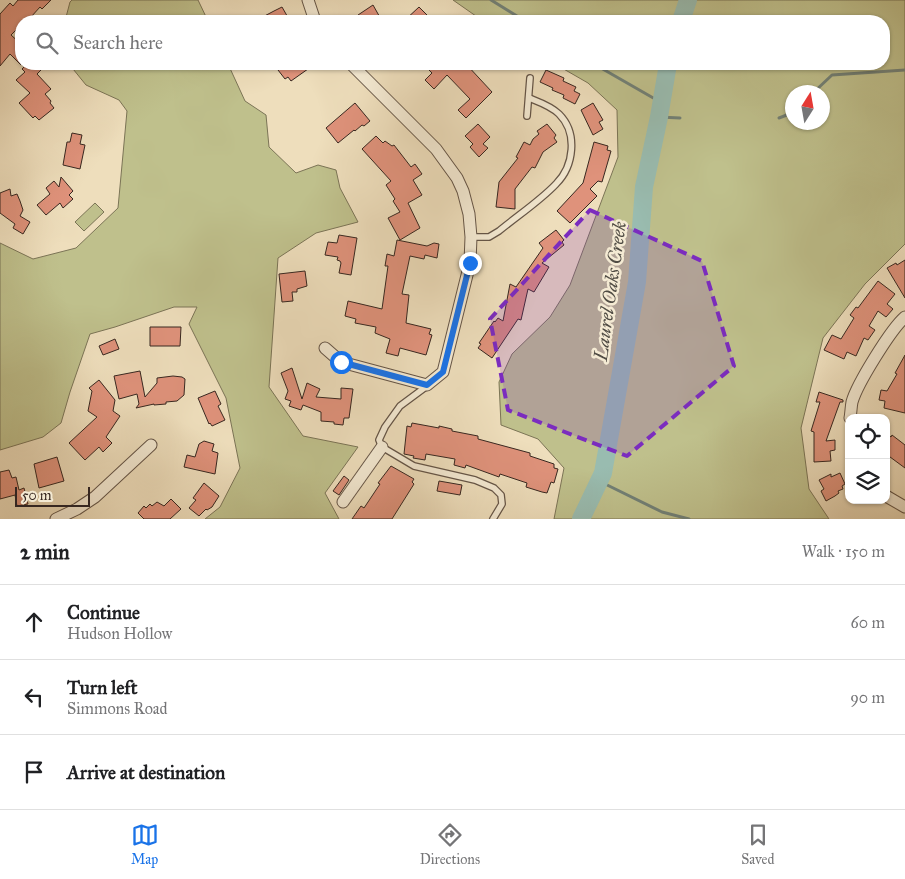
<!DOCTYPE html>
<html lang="en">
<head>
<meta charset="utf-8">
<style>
  :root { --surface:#fff; --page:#f2f2f2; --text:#202124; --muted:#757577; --line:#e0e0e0; --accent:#1a73e8 }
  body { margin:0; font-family:"IM FELL Great Primer",serif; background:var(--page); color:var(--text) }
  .controls { position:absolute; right:15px; bottom:15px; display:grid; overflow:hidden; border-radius:10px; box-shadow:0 1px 4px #0004 }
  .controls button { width:45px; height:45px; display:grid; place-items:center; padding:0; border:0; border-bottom:1px solid var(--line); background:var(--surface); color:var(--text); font:25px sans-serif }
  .compass { position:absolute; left:785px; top:85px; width:45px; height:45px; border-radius:50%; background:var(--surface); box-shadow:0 1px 4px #0004; rotate:11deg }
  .scale { position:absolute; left:15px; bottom:12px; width:75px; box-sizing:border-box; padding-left:5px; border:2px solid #372720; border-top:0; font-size:14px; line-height:18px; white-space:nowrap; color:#372720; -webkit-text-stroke:4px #f4ead3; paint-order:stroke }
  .stop { position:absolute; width:15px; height:15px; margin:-11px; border:4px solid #1a73e8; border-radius:50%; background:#fff }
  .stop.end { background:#1a73e8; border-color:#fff; box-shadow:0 1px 5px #0008 }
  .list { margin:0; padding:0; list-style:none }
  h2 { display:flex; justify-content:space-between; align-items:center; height:65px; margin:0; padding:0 20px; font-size:21px }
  h2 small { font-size:16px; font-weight:400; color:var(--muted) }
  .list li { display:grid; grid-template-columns:32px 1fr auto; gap:15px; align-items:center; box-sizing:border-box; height:75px; padding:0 20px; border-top:1px solid var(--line) }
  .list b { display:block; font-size:19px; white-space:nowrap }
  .list p { margin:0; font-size:16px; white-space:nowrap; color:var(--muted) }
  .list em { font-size:16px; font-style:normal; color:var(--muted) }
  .icon { flex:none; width:28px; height:28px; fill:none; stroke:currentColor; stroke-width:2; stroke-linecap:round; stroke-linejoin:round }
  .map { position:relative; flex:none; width:905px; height:519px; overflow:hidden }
  .search { position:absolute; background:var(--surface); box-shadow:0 1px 4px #0004; left:15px; right:15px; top:15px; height:55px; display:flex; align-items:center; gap:12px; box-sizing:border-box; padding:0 18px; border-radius:20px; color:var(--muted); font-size:19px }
  .sheet { height:290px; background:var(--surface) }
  nav { display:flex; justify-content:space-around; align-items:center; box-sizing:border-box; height:70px; border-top:1px solid var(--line); background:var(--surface); font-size:14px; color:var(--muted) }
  nav a { display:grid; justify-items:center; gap:2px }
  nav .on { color:var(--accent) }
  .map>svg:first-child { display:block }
</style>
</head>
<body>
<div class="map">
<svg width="905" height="519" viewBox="0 0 905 519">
  <rect width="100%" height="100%" fill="#eedebc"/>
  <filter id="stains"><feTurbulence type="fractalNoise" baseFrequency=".004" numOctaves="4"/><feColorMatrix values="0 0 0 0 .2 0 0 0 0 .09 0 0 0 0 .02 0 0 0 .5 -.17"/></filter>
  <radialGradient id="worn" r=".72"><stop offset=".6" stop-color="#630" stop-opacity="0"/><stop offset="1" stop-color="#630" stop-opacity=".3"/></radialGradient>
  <g fill="#bfc08c" stroke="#7b7456" fill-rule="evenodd">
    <polygon points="72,0 198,0 208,21 65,21 70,2"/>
    <path d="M453,0H905V244L865,284L823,338L801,428L809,489L829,519H554L564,468L538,439L501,425L499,382L512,354L550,317L570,285L618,157L617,110L588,83L555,64H884V21H483ZM792,92H822V122H792Z"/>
    <polygon points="69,64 228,64 245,101 266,115 269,147 296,173 318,165 336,170 340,188 358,222 316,233 278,258 269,387 303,436 358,447 325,493 339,519 205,519 220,507 240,468 226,398 189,324 197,307 174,307 115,327 90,334 70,392 61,423 43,437 0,450 0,243 33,259 76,248 118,208 127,111 119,100 86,85"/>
    <polygon points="95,203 104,212 84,231 75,222"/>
  </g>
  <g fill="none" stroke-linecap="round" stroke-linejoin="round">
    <g stroke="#728076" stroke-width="3">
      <polyline points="491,0 525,21"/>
      <polyline points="594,64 662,103"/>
      <polyline points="814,92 832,75 905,70"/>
      <polyline points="659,117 680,118"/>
      <polyline points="779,118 792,113"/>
      <polyline points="599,481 662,512 689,519"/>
    </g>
    <g stroke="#99bcb0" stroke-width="18">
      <polyline points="681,21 688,0"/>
      <polyline points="581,519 603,473 637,282 644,187 659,117 668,64"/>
    </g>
  </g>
  <g fill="#df927b" stroke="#372720">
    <polygon points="18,0 51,0 42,9 40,7 31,17 24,21 21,21 21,25 11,35 21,44 21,65 10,54 0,66 0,14 10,3 13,6"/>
    <polygon points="373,5 382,21 361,21 358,15"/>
    <polygon points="282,7 290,21 255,21 274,11"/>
    <polygon points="419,7 433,21 404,21"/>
    <polygon points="27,64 47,64 37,74 51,89 45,94 51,101 50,103 54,108 39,120 35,116 33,118 19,103 30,93 16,80 25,72 22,69"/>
    <polygon points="279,64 315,64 291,81 288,77 285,79 278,70 281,68"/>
    <polygon points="423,64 466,64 492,92 466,118 458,110 470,99 447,75 434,89 425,80 432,73"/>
    <polygon points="546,70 564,78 563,81 576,87 574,91 580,94 575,104 563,98 564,95 552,90 553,88 540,82"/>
    <polygon points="355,103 370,121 364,126 362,125 355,131 354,130 338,143 326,128"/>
    <polygon points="593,103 603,120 599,122 603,129 593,135 581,110"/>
    <polygon points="478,124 490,137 483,144 488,148 479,157 470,147 473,144 465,136"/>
    <polygon points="547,124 556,135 554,138 557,142 543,152 535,168 532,167 515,189 515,209 496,207 499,182 518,158 516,157 524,142 530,145 533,139 539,134 537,131"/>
    <polygon points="72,133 82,135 80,144 85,145 80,169 63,165 67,142 70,142"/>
    <polygon points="376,136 383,143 385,141 392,146 394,145 411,167 415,164 422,174 413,180 422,195 408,203 420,228 400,240 388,218 400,212 393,201 395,199 386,185 391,181 362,149"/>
    <polygon points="594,142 608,146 607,150 611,151 602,182 598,181 590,189 597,196 570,223 557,211 583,183"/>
    <polygon points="61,177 73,191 69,195 73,199 63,208 60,203 46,215 37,205 50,194 46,188 54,181 59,187"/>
    <polygon points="10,189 11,196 17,194 20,201 23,210 20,216 30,222 23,234 13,228 15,224 0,213 0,193"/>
    <polygon points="556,230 564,240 562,242 564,245 542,263 549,267 534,292 528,289 521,320 518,319 492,358 478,348 481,344 479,343 494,321 495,322 498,318 503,321 510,284 516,287 543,248 539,243"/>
    <polygon points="339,235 357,238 351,275 339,273 341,263 340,261 337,260 338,257 325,255 328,242 337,243"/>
    <polygon points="397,240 427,246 434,243 439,244 437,258 425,255 424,259 410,256 402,294 409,295 406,323 431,329 429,334 432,335 426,355 400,348 398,356 386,353 390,339 375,333 376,327 355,323 356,319 345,316 348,301 382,309 388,266 385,266 387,254 394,256"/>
    <polygon points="905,260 905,298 887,268 896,263 897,265"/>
    <polygon points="305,271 307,286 297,289 297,292 292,292 293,301 282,302 279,274"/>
    <polygon points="878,281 895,294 887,304 893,309 886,317 878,311 869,326 875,330 868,340 864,338 856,356 847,352 844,359 824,350 832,335 841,339 854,318 850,315 856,307 858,308"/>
    <polygon points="150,327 181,327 180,346 150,346"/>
    <polygon points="115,339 119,349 103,355 99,346"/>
    <polygon points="905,355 905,413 884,408 885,401 879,400 881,390 887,391 897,374 895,373"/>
    <polygon points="292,368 302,399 307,383 320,389 316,397 341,399 341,388 353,389 349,418 344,418 343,425 334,424 334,422 321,421 321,412 303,405 301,410 289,406 291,401 285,399 288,391 281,373"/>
    <polygon points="140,371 145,397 157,383 157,378 173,376 182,377 185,379 184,395 177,401 166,402 166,404 154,405 154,404 136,408 139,404 137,394 119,399 114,376"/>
    <polygon points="99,380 115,400 113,411 120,416 106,437 112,443 103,452 99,447 85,460 69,443 97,417 88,411 92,391 89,388"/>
    <polygon points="215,391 221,404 218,406 225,420 212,426 210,423 209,424 198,398"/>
    <polygon points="819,392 843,400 843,402 840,402 826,441 835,440 835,450 830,451 831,461 814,462 814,432 811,431 820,402 816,402"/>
    <polygon points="412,423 439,428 439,426 452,429 452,431 478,436 478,439 530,453 530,456 554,464 554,468 558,469 554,483 551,482 547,493 542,492 526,487 527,483 500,474 499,477 466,465 465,468 454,465 455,459 426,454 425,460 413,458 414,456 404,454 407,426 411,427"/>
    <polygon points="886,433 891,437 892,435 905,445 905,468 886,454"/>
    <polygon points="204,441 214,444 212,451 218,453 215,474 184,467 187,455 195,457 199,444"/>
    <polygon points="57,457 64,481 39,488 34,464"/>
    <polygon points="391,466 414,479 412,482 414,484 392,519 352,519 361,506 364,508 380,484 378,483"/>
    <polygon points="9,470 12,478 16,477 19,490 24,488 28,504 17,506 15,495 0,499 0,472"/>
    <polygon points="840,473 845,484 842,486 843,489 838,491 839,493 835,496 826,501 821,491 824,489 819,480 831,474 831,477"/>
    <polygon points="344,476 349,480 339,495 333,491"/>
    <polygon points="439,481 462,485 460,495 437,491"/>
    <polygon points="204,483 219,496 212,507 207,510 206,509 199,516 189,508 196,500 193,498"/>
    <polygon points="171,499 181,509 170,519 144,519 138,513 144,506 146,508 150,504 152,506 157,502 164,506"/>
  </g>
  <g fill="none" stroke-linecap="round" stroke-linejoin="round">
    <g stroke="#655547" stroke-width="8">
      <g id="lane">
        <polyline points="527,116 530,78"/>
        <path d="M471,237H489L499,231C517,216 540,201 556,184C574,166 578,133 559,114C551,106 539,102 529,98"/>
        <polyline points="427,386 400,406 385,427 379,440 382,447 414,466 475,480 494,488 501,495 502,504 493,519"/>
      </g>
    </g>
    <g stroke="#655547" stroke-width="13">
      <g id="street">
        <polyline points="308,0 315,21"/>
        <polyline points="325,348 341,362 427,385 443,372 470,263 471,237 469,214 463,191 457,178 436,149 351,64"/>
        <path d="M850,418C851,413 851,407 852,402C857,384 891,329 905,317"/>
        <polyline points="886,496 905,507"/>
        <polyline points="343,502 382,447"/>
        <polyline points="56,519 77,509 95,497 151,445"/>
      </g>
    </g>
    <use href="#lane" stroke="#f4ead3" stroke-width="5.5"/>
    <use href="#street" stroke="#f4ead3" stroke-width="11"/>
  </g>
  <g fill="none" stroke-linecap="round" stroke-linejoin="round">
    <polyline stroke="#1a73e8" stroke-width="6" points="341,362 427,385 443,372 470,263"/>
  </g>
  <path fill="#7b2cbf" fill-opacity="0.2" stroke="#7b2cbf" stroke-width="4" stroke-dasharray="10 6" stroke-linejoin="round" d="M590,210L702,261L734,366L627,456L508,410L490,319Z"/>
  <g text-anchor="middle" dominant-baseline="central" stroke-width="5" stroke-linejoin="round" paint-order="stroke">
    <g font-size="19" font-style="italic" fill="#504c44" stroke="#f4ead3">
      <text transform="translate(610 291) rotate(-82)">Laurel Oaks Creek</text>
    </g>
  </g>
  <rect width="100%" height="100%" filter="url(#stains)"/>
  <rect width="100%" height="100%" fill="url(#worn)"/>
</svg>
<div class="controls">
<button><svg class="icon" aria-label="locate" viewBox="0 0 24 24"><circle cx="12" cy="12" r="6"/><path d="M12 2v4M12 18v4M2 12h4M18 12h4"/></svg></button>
<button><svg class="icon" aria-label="layers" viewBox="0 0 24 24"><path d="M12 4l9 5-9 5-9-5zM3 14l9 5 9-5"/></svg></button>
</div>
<svg class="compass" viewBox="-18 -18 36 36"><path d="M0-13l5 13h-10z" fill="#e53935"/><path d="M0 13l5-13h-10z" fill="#757577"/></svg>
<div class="scale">50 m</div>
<div class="stop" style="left:341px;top:362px"></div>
<div class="stop end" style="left:470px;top:263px"></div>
<div class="search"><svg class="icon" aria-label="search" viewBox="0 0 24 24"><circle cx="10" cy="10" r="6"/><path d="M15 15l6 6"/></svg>Search here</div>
</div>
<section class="sheet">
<h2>2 min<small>Walk · 150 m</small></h2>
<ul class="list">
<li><svg class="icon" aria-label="ahead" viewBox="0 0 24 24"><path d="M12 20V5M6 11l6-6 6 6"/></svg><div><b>Continue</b><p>Hudson Hollow</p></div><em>60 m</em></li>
<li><svg class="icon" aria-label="left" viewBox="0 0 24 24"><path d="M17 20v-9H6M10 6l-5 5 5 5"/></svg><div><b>Turn left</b><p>Simmons Road</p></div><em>90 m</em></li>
<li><svg class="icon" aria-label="arrive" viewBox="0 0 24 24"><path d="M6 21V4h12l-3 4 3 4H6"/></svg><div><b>Arrive at destination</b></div></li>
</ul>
</section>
<nav>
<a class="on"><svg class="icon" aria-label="map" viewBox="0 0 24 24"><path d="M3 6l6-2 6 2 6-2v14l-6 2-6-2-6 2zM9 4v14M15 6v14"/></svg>Map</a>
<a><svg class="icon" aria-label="directions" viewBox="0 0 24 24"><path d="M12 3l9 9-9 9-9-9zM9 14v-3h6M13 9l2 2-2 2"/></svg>Directions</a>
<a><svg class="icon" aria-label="saved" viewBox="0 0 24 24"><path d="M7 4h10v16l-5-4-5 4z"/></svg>Saved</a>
</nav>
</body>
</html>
